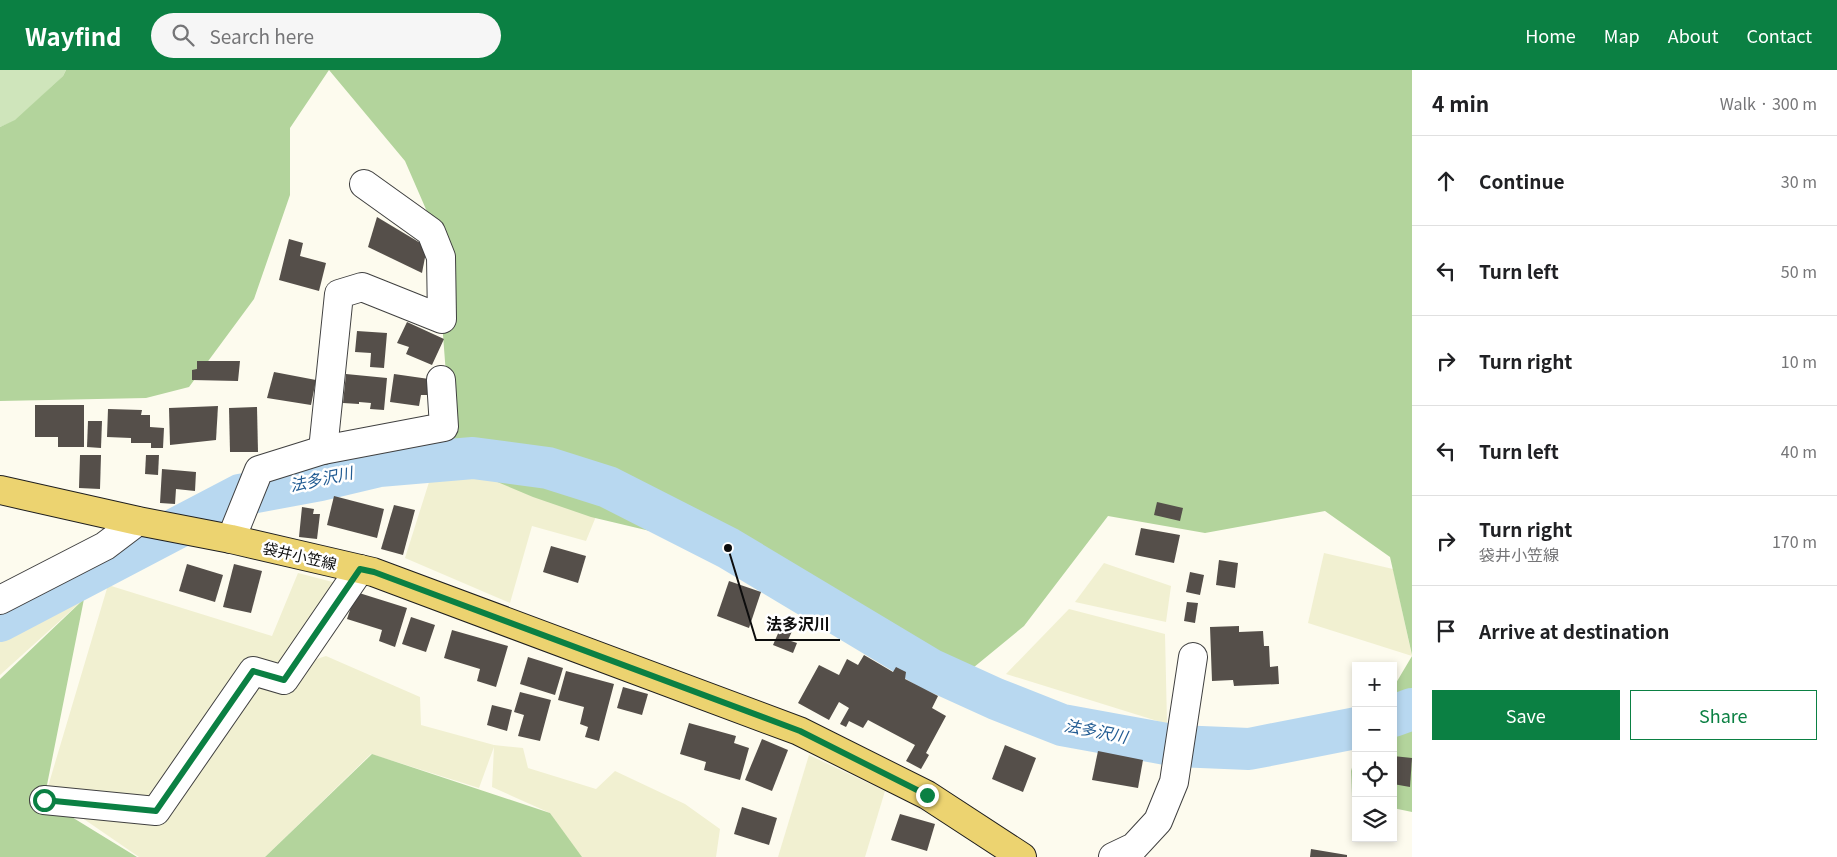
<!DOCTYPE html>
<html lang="en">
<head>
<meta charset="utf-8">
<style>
  :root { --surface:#fff; --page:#f6f6f6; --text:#202124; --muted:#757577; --line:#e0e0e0; --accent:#0b8043 }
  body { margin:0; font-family:Georgia,"Noto Sans JP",serif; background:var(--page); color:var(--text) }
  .controls { position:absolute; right:15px; bottom:15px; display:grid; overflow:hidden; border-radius:0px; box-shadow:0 2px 8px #0003 }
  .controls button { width:45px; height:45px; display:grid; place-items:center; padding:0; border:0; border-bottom:1px solid var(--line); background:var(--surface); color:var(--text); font:25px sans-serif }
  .stop { position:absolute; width:15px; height:15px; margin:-11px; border:4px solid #0b8043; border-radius:50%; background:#fff }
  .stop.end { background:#0b8043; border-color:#fff; box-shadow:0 1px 5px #0008 }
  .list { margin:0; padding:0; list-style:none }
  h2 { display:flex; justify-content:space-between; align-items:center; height:65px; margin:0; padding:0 20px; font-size:21px }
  h2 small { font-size:16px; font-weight:400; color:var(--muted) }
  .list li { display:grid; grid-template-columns:32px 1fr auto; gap:15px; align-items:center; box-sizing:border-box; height:90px; padding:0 20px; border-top:1px solid var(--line) }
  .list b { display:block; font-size:19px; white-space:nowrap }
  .list p { margin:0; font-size:16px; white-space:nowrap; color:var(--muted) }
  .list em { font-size:16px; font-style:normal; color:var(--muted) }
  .actions { display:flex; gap:10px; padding:15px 20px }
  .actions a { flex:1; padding:11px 0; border:1px solid var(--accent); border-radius:0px; text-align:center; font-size:18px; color:var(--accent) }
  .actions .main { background:var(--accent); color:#fff }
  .icon { flex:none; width:28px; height:28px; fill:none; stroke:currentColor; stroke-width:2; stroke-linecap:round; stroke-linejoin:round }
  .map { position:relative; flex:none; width:1412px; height:787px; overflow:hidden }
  header { display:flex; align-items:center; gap:30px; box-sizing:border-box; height:70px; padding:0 25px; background:var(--accent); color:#fff }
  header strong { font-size:24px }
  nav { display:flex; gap:28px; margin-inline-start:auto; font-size:18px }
  .search { width:350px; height:45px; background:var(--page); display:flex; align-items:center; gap:12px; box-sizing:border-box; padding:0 18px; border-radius:28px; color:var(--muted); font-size:19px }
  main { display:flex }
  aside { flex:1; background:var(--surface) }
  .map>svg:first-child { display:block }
</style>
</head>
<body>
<header>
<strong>Wayfind</strong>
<div class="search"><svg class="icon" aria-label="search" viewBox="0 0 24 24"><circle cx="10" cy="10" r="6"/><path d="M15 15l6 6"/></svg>Search here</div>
<nav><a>Home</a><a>Map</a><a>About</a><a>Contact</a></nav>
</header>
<main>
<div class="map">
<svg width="1412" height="787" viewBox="0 0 1412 787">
  <rect width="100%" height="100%" fill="#fdfbee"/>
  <g fill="#f1f0d1">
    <polygon points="508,406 608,417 586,471 532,456 510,533 405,488 430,409"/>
    <polygon points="1324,483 1393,499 1412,586 1308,553"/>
    <polygon points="1104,493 1171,516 1166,552 1075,532"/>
    <polygon points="298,503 348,516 295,596 326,586 420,627 421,655 494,675 523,678 528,698 596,719 615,701 685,734 720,759 716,787 577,787 550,743 492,717 494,677 479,718 371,684 265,787 139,787 59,732 44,730 108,515 272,566"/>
    <polygon points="84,529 0,605 0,572"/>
    <polygon points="1069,539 1165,564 1167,654 1006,604"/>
    <polygon points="809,685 885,721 865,787 778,787"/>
  </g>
  <polygon fill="#cfe5bb" points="0,0 66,0 63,6 15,51 0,57"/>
  <g fill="#b3d49c">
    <polygon points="66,0 1412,0 1412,585 1390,487 1325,441 1205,463 1108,446 1024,556 968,602 740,473 650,461 591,447 533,427 459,396 451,370 435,160 405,91 329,0 290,58 290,125 254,229 189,317 146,328 0,331 0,57 15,50 63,6"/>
    <polygon points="84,529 44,730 137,787 0,787 0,609"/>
    <polygon points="1412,586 1412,742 1393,738 1393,618"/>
    <polygon points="372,684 550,743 582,787 265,787"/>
    <polygon points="1356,684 1356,728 1352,727 1351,701"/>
  </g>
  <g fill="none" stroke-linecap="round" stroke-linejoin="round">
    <g stroke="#b8d8f0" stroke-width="42">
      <polyline points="0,551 240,425 320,410 379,396 473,388 548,398 608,417 728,478 930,599 996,629 1062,655 1177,676 1249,679 1356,658"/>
      <polyline points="1393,646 1412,639"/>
    </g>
  </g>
  <g fill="#554f4a">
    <polygon points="377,147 427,177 422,203 368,177"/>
    <polygon points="289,169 303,173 300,186 326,193 319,221 279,210"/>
    <polygon points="407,252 444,269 432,295 406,284 409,277 397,273"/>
    <polygon points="357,261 387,263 384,298 370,297 371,283 355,282"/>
    <polygon points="197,291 240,291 238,311 192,310 192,300 197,299"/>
    <polygon points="274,302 316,310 311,335 267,328"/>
    <polygon points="346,304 387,308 384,340 370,339 371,333 359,332 359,334 343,333"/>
    <polygon points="394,304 429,309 427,325 421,325 419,336 390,332"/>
    <polygon points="35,335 84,335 84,377 58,377 58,367 35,367"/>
    <polygon points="218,336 216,370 170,375 169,338"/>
    <polygon points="257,337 258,382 230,382 229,338"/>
    <polygon points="108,339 142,340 141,345 150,345 150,357 164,358 163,378 151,378 151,373 131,373 131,368 107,367"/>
    <polygon points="88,351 102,351 101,378 87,377"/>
    <polygon points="80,385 101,385 100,419 79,418"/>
    <polygon points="146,385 159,385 158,405 145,404"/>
    <polygon points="162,399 196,402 195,421 176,419 175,434 160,433"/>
    <polygon points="334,426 384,439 377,468 327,455"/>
    <polygon points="1157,432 1183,438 1180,451 1154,445"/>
    <polygon points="394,435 415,440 403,485 381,479"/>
    <polygon points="302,437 314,439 313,444 320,444 317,469 299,467"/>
    <polygon points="1141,458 1180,465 1174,493 1135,485"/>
    <polygon points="551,476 586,486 578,513 543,502"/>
    <polygon points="1219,490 1238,493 1235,518 1216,515"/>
    <polygon points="187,494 223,505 215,532 179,521"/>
    <polygon points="234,494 262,501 251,543 223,537"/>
    <polygon points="1190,502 1204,505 1200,525 1186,522"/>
    <polygon points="729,511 761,522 749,558 717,546"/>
    <polygon points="356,522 407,538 395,577 379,571 382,560 347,549"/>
    <polygon points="1187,532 1198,533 1195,553 1184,551"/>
    <polygon points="411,547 435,555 426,582 402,574"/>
    <polygon points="783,552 794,557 788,570 797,573 793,583 773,575"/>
    <polygon points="1239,556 1239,562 1263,561 1264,576 1269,576 1270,597 1278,596 1279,614 1234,616 1233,610 1212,611 1210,557"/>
    <polygon points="452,560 508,576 496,617 477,611 480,599 444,588"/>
    <polygon points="864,585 893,602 896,597 906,602 905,609 938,626 932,638 946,646 926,683 929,685 921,699 906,691 915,675 868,650 863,658 849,651 846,657 840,654 849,638 839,632 829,650 798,633 819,595 839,605 847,589 858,595"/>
    <polygon points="528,587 563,598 555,625 520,614"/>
    <polygon points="566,601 614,614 599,671 585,667 588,657 580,654 584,637 558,630"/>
    <polygon points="623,617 648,624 642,645 617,638"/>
    <polygon points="520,622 551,630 540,671 518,666 524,645 514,642"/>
    <polygon points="492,635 512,640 507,661 487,655"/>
    <polygon points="689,653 736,666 734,673 749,678 740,710 704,700 706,692 680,684"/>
    <polygon points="762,669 788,680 772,721 745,710"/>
    <polygon points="1005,675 1036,688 1023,722 992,709"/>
    <polygon points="1098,681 1143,690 1138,718 1092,710"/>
    <polygon points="1393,686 1412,688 1410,717 1393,714"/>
    <polygon points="742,737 777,748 769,775 734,764"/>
    <polygon points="900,744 935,754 927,781 891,770"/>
    <polygon points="1311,779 1347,785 1347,787 1310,787"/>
  </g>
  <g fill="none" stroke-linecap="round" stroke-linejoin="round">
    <g stroke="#404040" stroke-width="30">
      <g id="minor">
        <polyline points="323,380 339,224 362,217 442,249 441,187 431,162 364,114"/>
        <polyline points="231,469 259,400 323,380 444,357 441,310"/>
        <polyline points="0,530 105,476 138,451"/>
        <polyline points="44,730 156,741 253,601 284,610 360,499"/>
        <polyline points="1113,787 1134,777 1158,751 1174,712 1193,587"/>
      </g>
    </g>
    <g stroke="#1e1e1e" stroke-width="30">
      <polyline id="major" points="0,420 138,451 231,469 373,502 799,661 927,725 1022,787"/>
    </g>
    <use href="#minor" stroke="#fff" stroke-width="28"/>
    <use href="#major" stroke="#ecd370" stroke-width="28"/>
  </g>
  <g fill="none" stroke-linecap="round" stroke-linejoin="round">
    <polyline stroke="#0b8043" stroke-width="6" points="44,730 156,741 253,601 284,610 360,499 374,502 800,661 927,725"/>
  </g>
  <g text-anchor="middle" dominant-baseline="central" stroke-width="5" stroke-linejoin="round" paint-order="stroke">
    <g font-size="15" fill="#0d0d0d" stroke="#fff">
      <text transform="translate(300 485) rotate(13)">袋井小笠線</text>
    </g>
    <g font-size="16" font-style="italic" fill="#225c93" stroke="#fff">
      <text transform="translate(321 408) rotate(-12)">法多沢川</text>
      <text transform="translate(1096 660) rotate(11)">法多沢川</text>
    </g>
  </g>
  <path fill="none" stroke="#0d0d0d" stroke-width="2" d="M728 478L756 570H840"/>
  <circle fill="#0d0d0d" stroke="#fff" stroke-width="2" cx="728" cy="478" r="5"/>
  <g font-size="16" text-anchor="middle" font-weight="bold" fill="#0d0d0d" stroke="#fff" stroke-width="5" stroke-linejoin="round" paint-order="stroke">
    <text x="798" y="560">法多沢川</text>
  </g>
</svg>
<div class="controls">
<button>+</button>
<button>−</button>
<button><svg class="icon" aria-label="locate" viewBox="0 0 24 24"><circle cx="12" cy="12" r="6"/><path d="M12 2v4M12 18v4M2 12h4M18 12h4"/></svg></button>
<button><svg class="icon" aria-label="layers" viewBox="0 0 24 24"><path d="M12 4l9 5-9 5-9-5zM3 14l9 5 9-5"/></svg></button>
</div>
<div class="stop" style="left:44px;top:730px"></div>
<div class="stop end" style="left:927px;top:725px"></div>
</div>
<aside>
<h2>4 min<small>Walk · 300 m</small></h2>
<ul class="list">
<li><svg class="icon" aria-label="ahead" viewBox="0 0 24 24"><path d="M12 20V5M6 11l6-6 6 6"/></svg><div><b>Continue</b></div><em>30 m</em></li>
<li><svg class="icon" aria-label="left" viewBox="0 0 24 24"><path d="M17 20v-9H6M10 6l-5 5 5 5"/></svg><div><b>Turn left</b></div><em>50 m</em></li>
<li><svg class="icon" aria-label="right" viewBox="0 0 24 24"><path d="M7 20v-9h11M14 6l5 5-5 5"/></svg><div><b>Turn right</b></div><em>10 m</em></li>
<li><svg class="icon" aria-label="left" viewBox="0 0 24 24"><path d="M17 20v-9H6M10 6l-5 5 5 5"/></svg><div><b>Turn left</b></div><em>40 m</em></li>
<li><svg class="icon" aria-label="right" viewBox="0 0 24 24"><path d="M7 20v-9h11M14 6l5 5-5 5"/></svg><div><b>Turn right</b><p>袋井小笠線</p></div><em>170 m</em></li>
<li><svg class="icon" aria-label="arrive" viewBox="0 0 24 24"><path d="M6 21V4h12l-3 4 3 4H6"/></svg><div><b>Arrive at destination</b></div></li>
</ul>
<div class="actions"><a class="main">Save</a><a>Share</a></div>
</aside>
</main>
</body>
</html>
